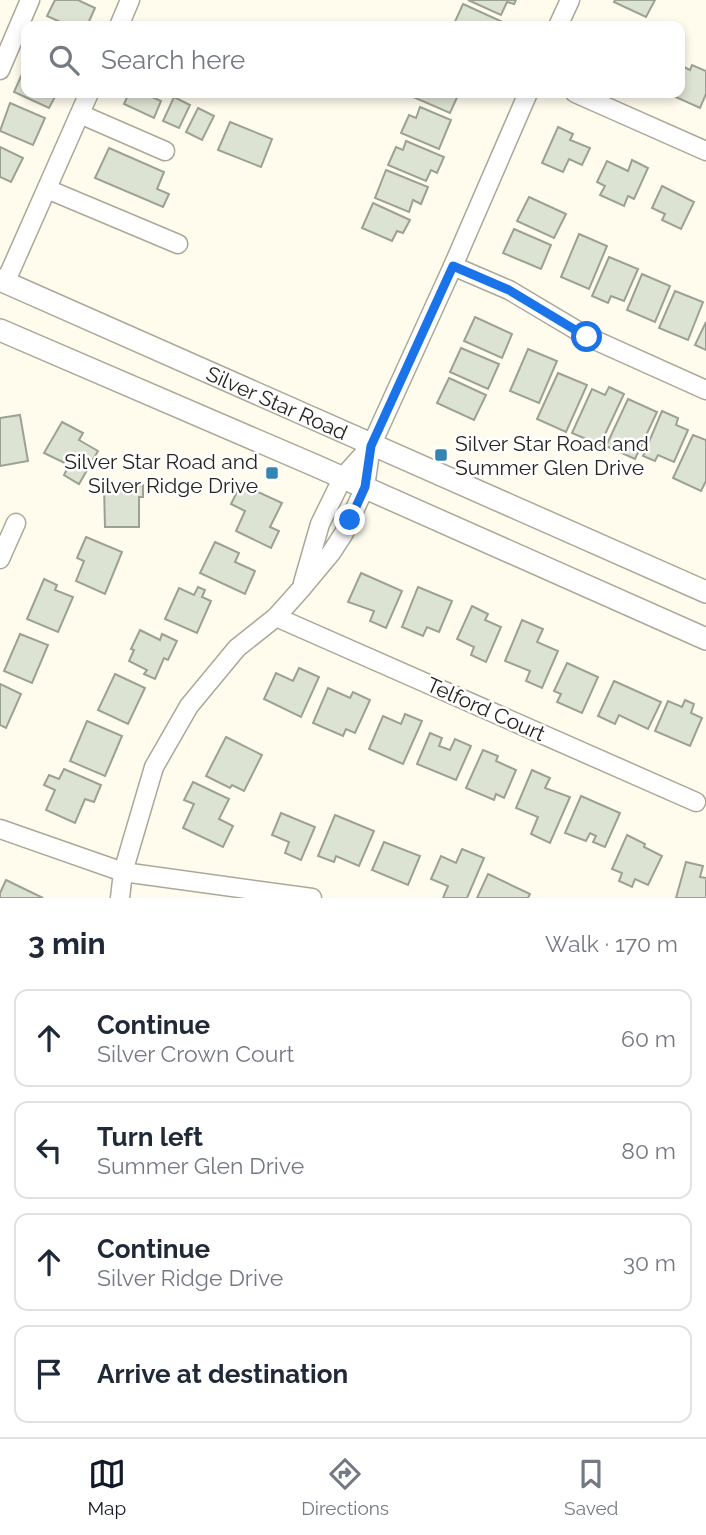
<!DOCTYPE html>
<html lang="en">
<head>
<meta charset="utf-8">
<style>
  :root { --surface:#fff; --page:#f6f6f7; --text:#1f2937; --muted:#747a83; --line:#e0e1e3; --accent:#111827 }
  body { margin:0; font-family:Raleway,sans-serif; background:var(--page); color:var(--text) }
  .stop { position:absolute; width:21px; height:21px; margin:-16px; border:5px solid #1a73e8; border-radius:50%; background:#fff }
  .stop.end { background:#1a73e8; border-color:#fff; box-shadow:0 2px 7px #0008 }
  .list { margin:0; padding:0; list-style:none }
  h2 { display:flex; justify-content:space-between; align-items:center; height:91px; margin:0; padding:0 28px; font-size:30px }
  h2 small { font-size:23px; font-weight:400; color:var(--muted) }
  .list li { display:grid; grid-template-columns:46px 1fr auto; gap:21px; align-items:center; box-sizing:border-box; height:98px; margin:0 14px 14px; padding:0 14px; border:2px solid var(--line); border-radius:14px }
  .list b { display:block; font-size:26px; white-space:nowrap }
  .list p { margin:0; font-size:23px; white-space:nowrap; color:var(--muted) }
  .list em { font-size:23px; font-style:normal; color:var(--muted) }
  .icon { flex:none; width:38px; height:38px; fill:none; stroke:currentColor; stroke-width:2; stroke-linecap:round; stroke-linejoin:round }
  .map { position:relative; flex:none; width:706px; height:898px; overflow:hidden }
  .search { position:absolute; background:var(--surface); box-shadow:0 4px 10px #0003; left:21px; right:21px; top:21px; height:77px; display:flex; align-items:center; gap:18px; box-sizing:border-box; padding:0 24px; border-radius:14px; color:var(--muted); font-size:26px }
  .sheet { height:539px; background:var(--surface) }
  nav { display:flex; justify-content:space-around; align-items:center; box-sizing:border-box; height:98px; border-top:2px solid var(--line); background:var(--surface); font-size:19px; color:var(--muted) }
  nav a { display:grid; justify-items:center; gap:4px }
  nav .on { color:var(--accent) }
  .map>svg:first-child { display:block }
</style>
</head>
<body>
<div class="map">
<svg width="706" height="898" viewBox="0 0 706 898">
  <rect width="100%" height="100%" fill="#fffcee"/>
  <g fill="#dde3d3" stroke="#9ca293" stroke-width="2">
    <polygon points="55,0 78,0 95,8 87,26 69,26 47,16"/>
    <polygon points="468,0 516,0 514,4 507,2 501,15"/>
    <polygon points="615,0 655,0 646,17 614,2"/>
    <polygon points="463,4 505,23 504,26 453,26"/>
    <polygon points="26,65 26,93 57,93 49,108 14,92"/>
    <polygon points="680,65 690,70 692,65 706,71 706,94 700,108 667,93 680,93"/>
    <polygon points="129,93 143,93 161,101 154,118 124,104"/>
    <polygon points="414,93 459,93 450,113 413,97"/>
    <polygon points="174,97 190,105 179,128 163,121"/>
    <polygon points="10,103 45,118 33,145 0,131"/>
    <polygon points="420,107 451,120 439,149 401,133 409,115 416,118"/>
    <polygon points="198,108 214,116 202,140 186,132"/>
    <polygon points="230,122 272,139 261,167 218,150"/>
    <polygon points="558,127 573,134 570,140 590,148 582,165 569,159 563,172 542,163"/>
    <polygon points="406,141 444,157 437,173 431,170 426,181 388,165 396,147 403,150"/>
    <polygon points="0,147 23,158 11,182 0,177"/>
    <polygon points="109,148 164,172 157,189 169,194 163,207 95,178"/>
    <polygon points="632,160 648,168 634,199 628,196 624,206 600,195 605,186 597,182 607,161 628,171"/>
    <polygon points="386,170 428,187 421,204 413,200 409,212 375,198"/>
    <polygon points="662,186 694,202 681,229 662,220 665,214 652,208"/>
    <polygon points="529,197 566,214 554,238 517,221"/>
    <polygon points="373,203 410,220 403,233 397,231 392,241 362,228"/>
    <polygon points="514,229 551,245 541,269 503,253"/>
    <polygon points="579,234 607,246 589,289 561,277"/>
    <polygon points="609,257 638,269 624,301 611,296 608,303 592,296"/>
    <polygon points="642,274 670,286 655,322 627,310"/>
    <polygon points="675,291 703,302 688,340 659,328"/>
    <polygon points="475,317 512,334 502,358 464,341"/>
    <polygon points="706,322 706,350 695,345"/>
    <polygon points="461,348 499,364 488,389 450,372"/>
    <polygon points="528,349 557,361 539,403 510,391"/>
    <polygon points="558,373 587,385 566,432 537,419"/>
    <polygon points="449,378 486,395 474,420 437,403"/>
    <polygon points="609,387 624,394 600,445 572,433 592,389 605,395"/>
    <polygon points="628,399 657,412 635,459 606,446"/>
    <polygon points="662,411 678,418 676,425 688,430 674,462 658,455 655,461 643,456"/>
    <polygon points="20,415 28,461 0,466 0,418"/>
    <polygon points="62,422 83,433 79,440 98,451 79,484 64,475 69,465 44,453"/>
    <polygon points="693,435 706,440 706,481 701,491 673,478"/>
    <polygon points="241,484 282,503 270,527 279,531 271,548 236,531 245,511 231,504"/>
    <polygon points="143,485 143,497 139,497 139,527 105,527 104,486"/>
    <polygon points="86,537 122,552 105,594 76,581 84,561 77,558"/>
    <polygon points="215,542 239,553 235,562 255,571 245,594 200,573"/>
    <polygon points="361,573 402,591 386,628 370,621 374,611 348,602"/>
    <polygon points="44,579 57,585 55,590 73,597 58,632 27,619"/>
    <polygon points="198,587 205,590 202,597 211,601 197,633 165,619 179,588 194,595"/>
    <polygon points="418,587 452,601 439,632 427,627 423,636 402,627"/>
    <polygon points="472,606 488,614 485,620 501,627 486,662 471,655 474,647 457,639"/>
    <polygon points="522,620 543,629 537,642 558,651 542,688 526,681 530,671 505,661"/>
    <polygon points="140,630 160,640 162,634 177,641 168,660 164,658 155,679 144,674 147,670 129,661 134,650 131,649"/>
    <polygon points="20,634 48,645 32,683 4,671"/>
    <polygon points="567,663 598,677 582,713 557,702 561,694 554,691"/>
    <polygon points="299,668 319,677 301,717 264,699 276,673 293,681"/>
    <polygon points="115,674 145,688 128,724 98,710"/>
    <polygon points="614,681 661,702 648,729 619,715 615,724 598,716"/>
    <polygon points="0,684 21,694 6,728 0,725"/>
    <polygon points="328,688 350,698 353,692 370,700 355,733 346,729 343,736 313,723"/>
    <polygon points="685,700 694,704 691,713 702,718 690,746 655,731 668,701 682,707"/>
    <polygon points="405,714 422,721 403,764 369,749 383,716 401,724"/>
    <polygon points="87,721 122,736 105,776 70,761"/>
    <polygon points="430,733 442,738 439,746 450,750 455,739 471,746 456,780 417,764"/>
    <polygon points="226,737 262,755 244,791 232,785 230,788 206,776"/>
    <polygon points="483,750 498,756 496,761 516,770 504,798 496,794 494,800 466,788"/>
    <polygon points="64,769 101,785 94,802 85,799 75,823 46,810 55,790 44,785 49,775 59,779"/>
    <polygon points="532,770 550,778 545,788 570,797 550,843 531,834 538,817 516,808"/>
    <polygon points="193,782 229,799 219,819 233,826 223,847 183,828 194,804 184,800"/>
    <polygon points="581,796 620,813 605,847 593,842 596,836 590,833 586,841 565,833"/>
    <polygon points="281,813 315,827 301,860 285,853 289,842 272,835"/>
    <polygon points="335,815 374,831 359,866 336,856 334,862 318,856"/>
    <polygon points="627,835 645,844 644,847 662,856 648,885 635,879 632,887 619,881 622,873 612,869"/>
    <polygon points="384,842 420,856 408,885 372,870"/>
    <polygon points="462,849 484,858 467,898 443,898 448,886 431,879 441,856 456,863"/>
    <polygon points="686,862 703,866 700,877 706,878 706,898 676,898"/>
    <polygon points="488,874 530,894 528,898 477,898"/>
    <polygon points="6,880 43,898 0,898 0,893"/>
  </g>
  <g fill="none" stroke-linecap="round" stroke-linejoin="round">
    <g stroke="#aca898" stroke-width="21">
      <g id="minor">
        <polyline points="119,26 130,0"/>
        <polyline points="558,26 570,0"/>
        <polyline points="0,70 30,0"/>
        <polyline points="575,93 706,151"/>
        <polyline points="80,114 165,151"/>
        <polyline points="47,189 178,244"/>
        <polyline points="453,266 509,290 588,337 706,390"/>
        <polyline points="5,283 89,93"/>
        <polyline points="0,559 16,523"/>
        <polyline points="303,583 320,524 343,477 371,446"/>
        <polyline points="276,617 696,802"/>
        <polyline points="0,829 123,872 312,898"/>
        <polyline points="120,898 123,872 154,767 189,706 237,648 276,617 301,589 331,553 344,533 365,487 371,446 453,266 528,93"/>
      </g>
    </g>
    <g stroke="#aca898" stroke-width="24">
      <g id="major">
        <path id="s1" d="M0,280L706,592"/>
        <polyline points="0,330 314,465 706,639"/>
      </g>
    </g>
    <use href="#minor" stroke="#fff" stroke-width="18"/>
    <use href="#major" stroke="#fff" stroke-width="21"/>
  </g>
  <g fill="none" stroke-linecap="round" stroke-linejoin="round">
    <polyline stroke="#1a73e8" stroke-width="9" points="350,520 365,487 371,446 453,266 509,290 587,337"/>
  </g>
  <g fill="#3584b6" stroke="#fff" stroke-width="2.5">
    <rect x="434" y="448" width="14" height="14" rx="3.5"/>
    <rect x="265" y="466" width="14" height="14" rx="3.5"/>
  </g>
  <g text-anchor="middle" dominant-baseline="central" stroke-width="5" stroke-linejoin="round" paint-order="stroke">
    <g font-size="21" fill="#27251f" stroke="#fff">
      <text stroke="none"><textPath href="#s1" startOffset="303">Silver Star Road</textPath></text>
      <text transform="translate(486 709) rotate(24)">Telford Court</text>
    </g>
    <g font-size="21" fill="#27251f" stroke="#fff" text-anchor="start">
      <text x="455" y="443">Silver Star Road and<tspan x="455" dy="24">Summer Glen Drive</tspan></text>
      <text x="258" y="461" text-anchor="end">Silver Star Road and<tspan x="258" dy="24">Silver Ridge Drive</tspan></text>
    </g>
  </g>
</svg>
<div class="stop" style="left:587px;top:337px"></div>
<div class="stop end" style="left:350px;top:520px"></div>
<div class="search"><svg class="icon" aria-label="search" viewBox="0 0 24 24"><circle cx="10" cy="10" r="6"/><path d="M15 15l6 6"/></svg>Search here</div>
</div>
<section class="sheet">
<h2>3 min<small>Walk · 170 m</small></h2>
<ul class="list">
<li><svg class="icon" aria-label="ahead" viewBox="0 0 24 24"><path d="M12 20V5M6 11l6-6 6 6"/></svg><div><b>Continue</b><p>Silver Crown Court</p></div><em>60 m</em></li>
<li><svg class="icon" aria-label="left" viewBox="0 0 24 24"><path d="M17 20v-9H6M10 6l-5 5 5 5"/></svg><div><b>Turn left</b><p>Summer Glen Drive</p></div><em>80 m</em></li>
<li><svg class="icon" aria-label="ahead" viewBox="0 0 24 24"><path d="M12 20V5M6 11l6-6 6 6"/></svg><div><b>Continue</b><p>Silver Ridge Drive</p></div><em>30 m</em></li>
<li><svg class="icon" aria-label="arrive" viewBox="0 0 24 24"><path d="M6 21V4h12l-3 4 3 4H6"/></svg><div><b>Arrive at destination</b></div></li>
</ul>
</section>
<nav>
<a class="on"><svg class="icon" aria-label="map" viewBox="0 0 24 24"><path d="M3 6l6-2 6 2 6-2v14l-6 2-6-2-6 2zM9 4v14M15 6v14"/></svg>Map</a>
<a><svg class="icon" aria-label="directions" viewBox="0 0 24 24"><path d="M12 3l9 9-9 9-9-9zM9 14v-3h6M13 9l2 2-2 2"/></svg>Directions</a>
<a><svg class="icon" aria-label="saved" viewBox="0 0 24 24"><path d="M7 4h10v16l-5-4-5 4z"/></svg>Saved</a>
</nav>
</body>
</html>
